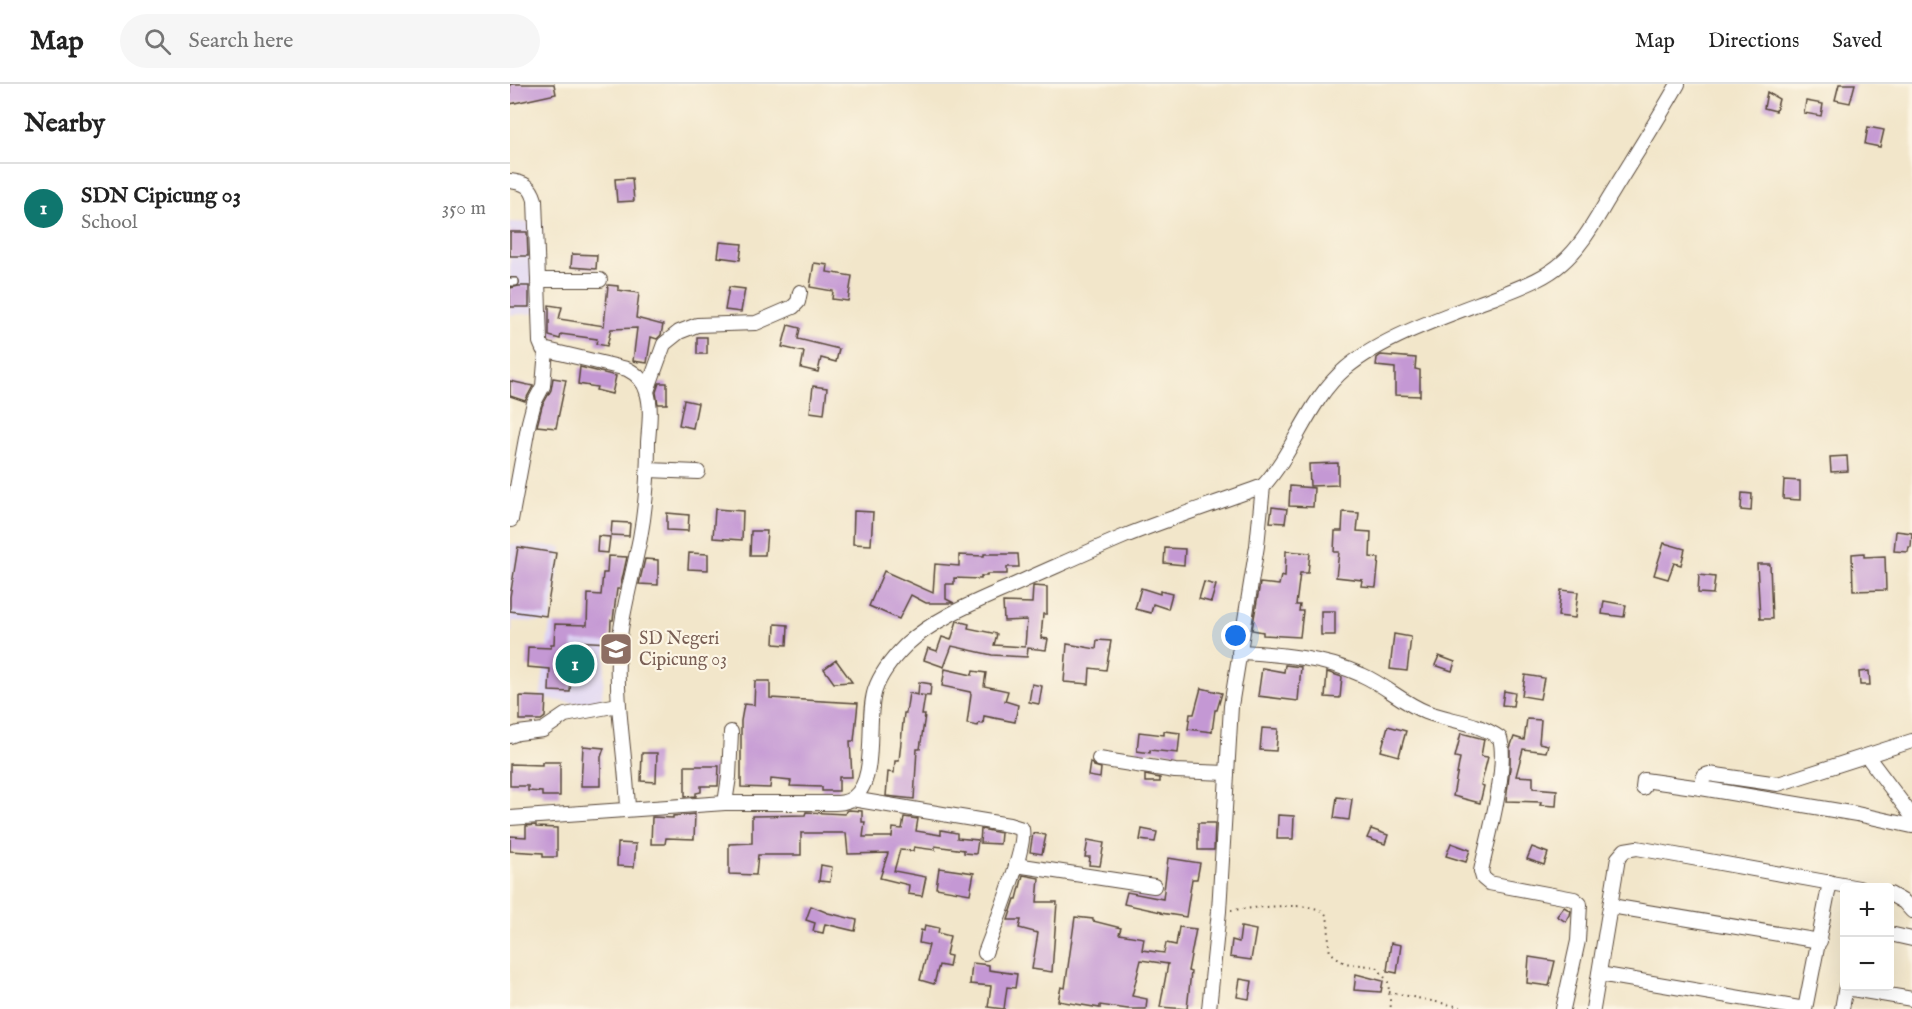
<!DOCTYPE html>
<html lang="en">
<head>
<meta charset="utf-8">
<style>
  :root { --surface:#fff; --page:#f6f6f6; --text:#222; --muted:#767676; --line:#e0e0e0; --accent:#0f766e }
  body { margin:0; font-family:"IM FELL English",serif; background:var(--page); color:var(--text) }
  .controls { position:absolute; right:18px; bottom:18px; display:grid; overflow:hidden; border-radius:6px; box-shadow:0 6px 24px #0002 }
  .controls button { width:54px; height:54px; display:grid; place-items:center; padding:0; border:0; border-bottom:2px solid var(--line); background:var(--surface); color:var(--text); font:30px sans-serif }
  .you { position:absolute; left:726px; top:552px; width:21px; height:21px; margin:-15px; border:4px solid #fff; border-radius:50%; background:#1a73e8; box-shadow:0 0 0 9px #1a73e833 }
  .badge { display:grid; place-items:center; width:39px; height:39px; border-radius:50%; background:var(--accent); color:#fff; font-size:20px; font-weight:700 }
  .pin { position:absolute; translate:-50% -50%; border:3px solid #fff; box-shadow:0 2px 6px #0006 }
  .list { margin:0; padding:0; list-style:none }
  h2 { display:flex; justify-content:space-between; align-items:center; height:78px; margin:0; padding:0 24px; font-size:26px }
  h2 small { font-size:20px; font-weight:400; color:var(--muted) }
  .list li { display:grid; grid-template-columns:39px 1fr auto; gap:18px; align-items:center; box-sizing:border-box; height:90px; padding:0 24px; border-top:2px solid var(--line) }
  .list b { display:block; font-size:22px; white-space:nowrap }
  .list p { margin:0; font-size:20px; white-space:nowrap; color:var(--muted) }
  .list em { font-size:20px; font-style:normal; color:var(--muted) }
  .icon { flex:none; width:33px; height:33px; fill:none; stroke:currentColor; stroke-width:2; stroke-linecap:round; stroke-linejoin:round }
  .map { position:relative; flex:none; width:1402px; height:925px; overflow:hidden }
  header { display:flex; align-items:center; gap:36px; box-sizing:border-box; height:84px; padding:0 30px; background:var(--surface); border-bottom:2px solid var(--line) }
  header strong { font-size:28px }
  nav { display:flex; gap:33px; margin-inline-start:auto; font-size:21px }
  .search { width:420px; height:54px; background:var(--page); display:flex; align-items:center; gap:15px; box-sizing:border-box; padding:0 21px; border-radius:33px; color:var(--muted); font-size:22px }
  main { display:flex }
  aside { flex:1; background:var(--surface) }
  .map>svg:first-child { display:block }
</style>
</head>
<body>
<header>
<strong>Map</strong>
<div class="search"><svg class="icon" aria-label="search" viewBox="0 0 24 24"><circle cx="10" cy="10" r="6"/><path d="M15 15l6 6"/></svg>Search here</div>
<nav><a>Map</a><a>Directions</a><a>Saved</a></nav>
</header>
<main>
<aside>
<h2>Nearby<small></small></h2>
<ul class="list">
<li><span class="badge">1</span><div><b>SDN Cipicung 03</b><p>School</p></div><em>350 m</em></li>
</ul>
</aside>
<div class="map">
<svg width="1402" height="925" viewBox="0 0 1402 925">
  <rect width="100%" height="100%" fill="#fcf5e5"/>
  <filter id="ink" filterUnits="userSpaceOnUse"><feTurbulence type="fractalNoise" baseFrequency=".0167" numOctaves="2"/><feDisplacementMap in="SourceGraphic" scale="12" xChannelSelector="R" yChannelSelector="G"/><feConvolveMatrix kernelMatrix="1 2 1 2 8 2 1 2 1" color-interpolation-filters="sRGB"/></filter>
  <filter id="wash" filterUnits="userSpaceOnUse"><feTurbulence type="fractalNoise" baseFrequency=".008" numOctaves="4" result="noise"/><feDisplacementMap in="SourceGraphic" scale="24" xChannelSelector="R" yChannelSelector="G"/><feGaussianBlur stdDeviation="1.35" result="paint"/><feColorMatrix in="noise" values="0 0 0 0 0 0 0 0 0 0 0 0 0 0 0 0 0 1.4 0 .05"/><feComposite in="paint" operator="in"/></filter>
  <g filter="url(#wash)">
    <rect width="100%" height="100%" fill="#f2e6ca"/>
    <g fill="#dfd5f5">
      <polygon points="0,138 33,139 29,229 0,231"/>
      <polygon points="0,460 52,463 40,538 2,537 2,548 0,548"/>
      <polygon points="40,540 99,546 91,623 30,614"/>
    </g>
    <g id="blocks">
      <g fill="#c498d4">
        <polygon points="0,0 44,0 46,10 0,20"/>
        <polygon points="1329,0 1345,0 1340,19 1325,16"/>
        <polygon points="1257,8 1269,15 1266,27 1254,24"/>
        <polygon points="1296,17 1313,20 1311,32 1294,29"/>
        <polygon points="1358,43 1374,46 1370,63 1355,60"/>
        <polygon points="122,94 124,117 107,118 105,95"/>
        <polygon points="0,148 17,148 18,172 0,172"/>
        <polygon points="210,158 232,160 230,176 208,173"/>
        <polygon points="62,170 87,171 86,185 61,183"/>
        <polygon points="304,179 318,181 317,188 342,192 338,217 322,215 323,207 300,203"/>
        <polygon points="98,201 108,202 108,206 129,209 126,234 153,241 151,251 147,255 141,253 137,279 123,277 127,244 101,245 97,262 86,260 87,255 51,250 50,255 39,252 39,221 52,223 49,235 94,242"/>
        <polygon points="9,202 19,202 19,223 0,223 0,204"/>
        <polygon points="219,203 235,205 231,228 215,226"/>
        <polygon points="278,241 290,244 288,255 329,265 326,278 311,274 308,288 291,284 294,268 272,263"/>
        <rect x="187" y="253" width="10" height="17"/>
        <polygon points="871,271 906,274 905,285 910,286 910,312 885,311 885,284 866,282 867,274"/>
        <polygon points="70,283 106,292 102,310 86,306 87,303 68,300"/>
        <polygon points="43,294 56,296 46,344 27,342 32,322 41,306"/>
        <polygon points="0,297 23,302 15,317 0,312"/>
        <polygon points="149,299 157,299 157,320 148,320 146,308"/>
        <polygon points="303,302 317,304 314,330 300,328"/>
        <polygon points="174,316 188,319 183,344 169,341"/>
        <polygon points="1337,372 1338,387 1321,388 1320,373"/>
        <polygon points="828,379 828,401 800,402 799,380"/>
        <polygon points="1274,396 1290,397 1290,416 1273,415"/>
        <polygon points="780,402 804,404 803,423 779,422"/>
        <polygon points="1232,409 1242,410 1241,427 1231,426"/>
        <polygon points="762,423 777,425 775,439 760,438"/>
        <polygon points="205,425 233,427 232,456 203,454"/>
        <polygon points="344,427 363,428 361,461 343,460"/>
        <polygon points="833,428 849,429 847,447 861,448 860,473 869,474 866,503 851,502 852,496 826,493 829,468 824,468 825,447 832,447"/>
        <polygon points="157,429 179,431 178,447 157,446"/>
        <polygon points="102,438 120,439 119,452 101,451"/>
        <polygon points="241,447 257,447 255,471 240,471"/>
        <polygon points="1386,447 1402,449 1401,463 1399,463 1398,468 1384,467"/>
        <polygon points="88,452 100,453 98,469 87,468"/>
        <polygon points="1154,459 1175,465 1171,481 1164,479 1158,495 1144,491"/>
        <polygon points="8,463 46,469 36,532 0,527 0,513"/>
        <polygon points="655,464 675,465 674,481 654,479"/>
        <polygon points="776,467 800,469 798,489 790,489 786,521 790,521 789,527 793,527 790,553 753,551 753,548 742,546 750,499 769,501 771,492 775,493"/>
        <polygon points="179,469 198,470 198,486 178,485"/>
        <polygon points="1354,469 1354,473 1375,472 1376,506 1343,507 1342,470"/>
        <polygon points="474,470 508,470 509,483 497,483 497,490 477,490 477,492 471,492 471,495 444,494 444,500 436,500 436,515 444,519 416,519 401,511 389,535 359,522 374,487 423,509 425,480 449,482 449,471 474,472"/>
        <polygon points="98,472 117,473 110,505 107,505 103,536 101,536 100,559 63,557 60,608 39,607 40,585 17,583 18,563 41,564 41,560 44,560 45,540 77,541 78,510 91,511 93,489 97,489"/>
        <polygon points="135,475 148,476 148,501 129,500"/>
        <polygon points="1247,480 1260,480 1262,535 1250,535"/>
        <polygon points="1189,491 1205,493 1203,510 1188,509"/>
        <polygon points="694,498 706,501 701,518 689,515"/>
        <polygon points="523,502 537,503 537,530 533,530 531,554 538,555 536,566 518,564 517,573 482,571 442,562 434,583 414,576 418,564 427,567 432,553 441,556 447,537 459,540 458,544 487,550 484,561 515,563 517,536 494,537 493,518 522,519"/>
        <polygon points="631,504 650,510 650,507 662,510 658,525 643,520 641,529 625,525"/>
        <polygon points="1051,506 1068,508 1065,534 1048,532"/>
        <polygon points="1094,517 1116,521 1114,533 1092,530"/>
        <rect x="811" y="527" width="14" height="24"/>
        <polygon points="265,540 278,541 277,561 264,560"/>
        <polygon points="884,550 901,553 897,587 880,585"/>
        <polygon points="587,556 601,557 596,586 580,584 579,600 554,598 557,560 586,565"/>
        <polygon points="929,572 945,578 942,587 925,581"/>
        <polygon points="326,576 342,598 324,599 314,585"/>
        <polygon points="775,581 791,583 788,617 748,612 752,584 774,588"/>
        <polygon points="435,585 462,591 463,587 476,589 474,602 498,607 495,617 508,621 505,638 474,632 473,640 469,639 468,642 457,640 461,610 460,608 432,602"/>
        <polygon points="1359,587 1360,601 1350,601 1349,588"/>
        <polygon points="817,588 832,593 830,614 815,613"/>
        <polygon points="1015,591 1034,594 1030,615 1012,612"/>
        <polygon points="245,597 260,597 260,614 348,619 344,657 340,657 342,693 329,693 329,707 312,707 312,703 280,702 281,697 261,695 260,704 231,703 231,637 234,620 244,621"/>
        <polygon points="409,598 421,600 420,612 410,611 415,612 412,631 415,631 410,665 407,665 404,715 376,712 378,688 384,689 385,677 389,677 394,629 396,629 399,609 408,611"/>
        <polygon points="522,600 532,602 529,620 519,618"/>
        <polygon points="691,604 712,609 707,626 705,626 702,648 678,645 680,630 684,630"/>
        <polygon points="994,607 1005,609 1003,622 992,621"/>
        <polygon points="10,612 36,613 35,633 31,636 10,636"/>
        <polygon points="1017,635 1031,636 1029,659 1038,661 1036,668 1013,665 1006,692 1023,693 1023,704 1047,706 1046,722 1030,721 1031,718 996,717 1000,684 1000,664 1004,653 1014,656"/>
        <polygon points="878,642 896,647 889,672 871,667"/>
        <polygon points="752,644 768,645 766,667 750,666"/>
        <polygon points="654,647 670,649 668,669 640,666 640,669 627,667 629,648 654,651"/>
        <polygon points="951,649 974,655 971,672 978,673 971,701 974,702 970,719 943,712 950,674 945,673"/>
        <polygon points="73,662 94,664 91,673 91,702 71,702"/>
        <polygon points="132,669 147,669 146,698 131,697"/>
        <polygon points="32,678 50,678 50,712 32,712 32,708 18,707 18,702 0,702 0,680 32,681"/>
        <polygon points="580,678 584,682 591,684 590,694 578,692"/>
        <polygon points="175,682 209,682 208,702 191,702 191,708 186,709 186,712 175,713"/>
        <polygon points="635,691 650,694 650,698 635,698"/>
        <polygon points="827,713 842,715 839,736 824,734"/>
        <polygon points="339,726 352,727 352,738 355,738 353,753 382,753 383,744 392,745 394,733 408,735 406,747 431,751 431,746 447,749 447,754 468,756 466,770 454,769 454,766 425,762 425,766 404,763 403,767 390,766 384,787 416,793 412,812 398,810 399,801 370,794 378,769 338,770 336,749 291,749 291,771 248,771 246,791 219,790 219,760 242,759 242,732 295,731 296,728 335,730 336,727"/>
        <polygon points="185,730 184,755 156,754 155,760 141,760 142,733 163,734 163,732"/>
        <polygon points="768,731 784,732 783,755 767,755"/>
        <polygon points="688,739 705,739 704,766 688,766"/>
        <polygon points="26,741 26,743 47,744 47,773 33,773 33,769 0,767 0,752 16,753 16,742"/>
        <polygon points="471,745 491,749 490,760 470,759"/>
        <polygon points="632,745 647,748 645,758 630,756"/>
        <polygon points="861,745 878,751 875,760 857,754"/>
        <polygon points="523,749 536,751 532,770 520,768"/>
        <polygon points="578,756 594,759 590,782 579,781 580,773 575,773"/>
        <polygon points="108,759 126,760 124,783 107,782"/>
        <polygon points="941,759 960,766 956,778 936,772"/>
        <polygon points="1022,763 1038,769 1034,781 1017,775"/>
        <polygon points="658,774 690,779 687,795 682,795 676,833 651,829 651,828 614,820 617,808 653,815"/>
        <polygon points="311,781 322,783 320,798 309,797"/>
        <polygon points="429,784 464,789 460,810 426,804"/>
        <polygon points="513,791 529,794 527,818 547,818 542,888 522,885 528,849 509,844 511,836 498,836 505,815 507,815"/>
        <polygon points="301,822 318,829 347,836 345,847 315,840 313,849 303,847 305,839 296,836"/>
        <polygon points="1054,823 1061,827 1060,831 1056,838 1047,832"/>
        <polygon points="565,833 583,835 583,837 611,844 609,850 634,854 632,866 654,869 656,859 666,861 669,843 686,845 678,887 681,888 677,925 650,923 658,880 631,876 622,912 637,915 636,925 618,925 590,921 590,924 548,917 551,903 555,904"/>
        <polygon points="415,841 429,844 428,849 440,852 436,871 441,872 439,883 429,881 424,900 410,896 419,861 409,859 411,846 414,847"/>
        <polygon points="731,843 746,846 741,876 720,873 722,856 729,858"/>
        <polygon points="881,859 891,861 887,889 877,887"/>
        <polygon points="1019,873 1045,877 1039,902 1017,899"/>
        <polygon points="462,879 479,881 479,886 507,890 505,904 497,903 494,925 478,923 481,902 460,900"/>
        <polygon points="846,890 873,897 871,908 844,906"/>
        <polygon points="730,895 742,897 739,915 727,913"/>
      </g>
    </g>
  </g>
  <g filter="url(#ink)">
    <use href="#blocks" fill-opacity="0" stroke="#564638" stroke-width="1.5"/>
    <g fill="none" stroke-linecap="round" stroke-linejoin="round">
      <g stroke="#564638" stroke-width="10">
        <polyline id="lane" points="0,198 5,198"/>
      </g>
      <g stroke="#564638" stroke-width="16">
        <g id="street">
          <path d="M0,97C15,99 21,102 25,116L28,196"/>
          <path d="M90,196H28L30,258L33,265L117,285C127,290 134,297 137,308C142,324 139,342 138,358C138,390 136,422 130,454C122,495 110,533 108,575C106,625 116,674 118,725"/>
          <polyline points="137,307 154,260 169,248 187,241 246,239 283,223 288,218 290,208"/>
          <polyline points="138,386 188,388"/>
          <polyline points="1,436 19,338 24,319 33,302 36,266"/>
          <path d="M729,568C768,570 816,574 852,591C875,601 893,619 916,628C943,638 965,637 990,654C998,684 978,754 971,787L973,794L979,799L1064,815L1070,820L1068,857L1053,925"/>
          <polyline points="0,652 8,649 33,646 55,631 108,621"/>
          <polyline points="1402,657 1268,700 1199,690 1194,692 1191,704 1347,730 1402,742"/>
          <polyline points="1357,672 1402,732"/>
          <polyline points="589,675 665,687 717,689"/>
          <polyline points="1133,704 1134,696 1191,704"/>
          <path d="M342,715L499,741L512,745C517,764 483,847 475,869"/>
          <polyline points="215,719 219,693 221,648"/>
          <path d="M0,734L215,719H321C329,719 336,719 343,714C369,695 355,636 365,606C371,588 383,574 396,561C430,530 474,515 515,496C549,481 582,466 615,452C660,434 707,419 753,402C785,367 798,316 836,284C873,253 938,231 983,214C1007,204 1033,196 1052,179C1074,160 1087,133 1102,109C1124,73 1147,37 1168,0"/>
          <polyline points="506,781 644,802"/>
          <polyline points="1380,810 1394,818 1402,827"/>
          <polyline points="1101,822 1310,857"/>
          <polyline points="1380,850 1402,855"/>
          <polyline points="1089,890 1295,925"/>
          <polyline points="1336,904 1402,915"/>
          <polyline points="699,925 709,827 721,622 747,462 753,402"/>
          <polyline points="1083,925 1108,774 1115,766 1127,764 1349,804"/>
          <polyline points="1295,925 1320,798"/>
          <polyline points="1332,925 1336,902"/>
        </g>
      </g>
      <g stroke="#564638" stroke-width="2" stroke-dasharray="1.5 4.5" stroke-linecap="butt">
        <path d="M721,826C738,825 808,815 816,831C821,843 817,857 820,868L834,879L867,883L878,898L881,925"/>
        <polyline points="879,908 960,925"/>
      </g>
      <use href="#lane" stroke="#fff" stroke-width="7"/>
      <use href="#street" stroke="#fff" stroke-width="14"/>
    </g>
  </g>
  <defs>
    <g id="school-square" transform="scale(1.725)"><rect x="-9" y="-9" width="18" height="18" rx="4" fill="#8d6e63" stroke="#fcf5e5"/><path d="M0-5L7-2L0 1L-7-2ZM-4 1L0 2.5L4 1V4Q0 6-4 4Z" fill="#fff"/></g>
  </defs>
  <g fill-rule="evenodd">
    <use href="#school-square" x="106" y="565"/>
  </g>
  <g text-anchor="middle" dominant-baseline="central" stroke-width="4.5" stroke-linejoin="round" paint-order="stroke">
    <g font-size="18" fill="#785e54" stroke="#fcf5e5" text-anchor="start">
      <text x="129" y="555">SD Negeri<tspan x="129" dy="21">Cipicung 03</tspan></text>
    </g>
  </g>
</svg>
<div class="controls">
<button>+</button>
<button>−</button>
</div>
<div class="you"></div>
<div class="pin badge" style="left:65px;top:580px">1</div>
</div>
</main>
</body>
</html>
